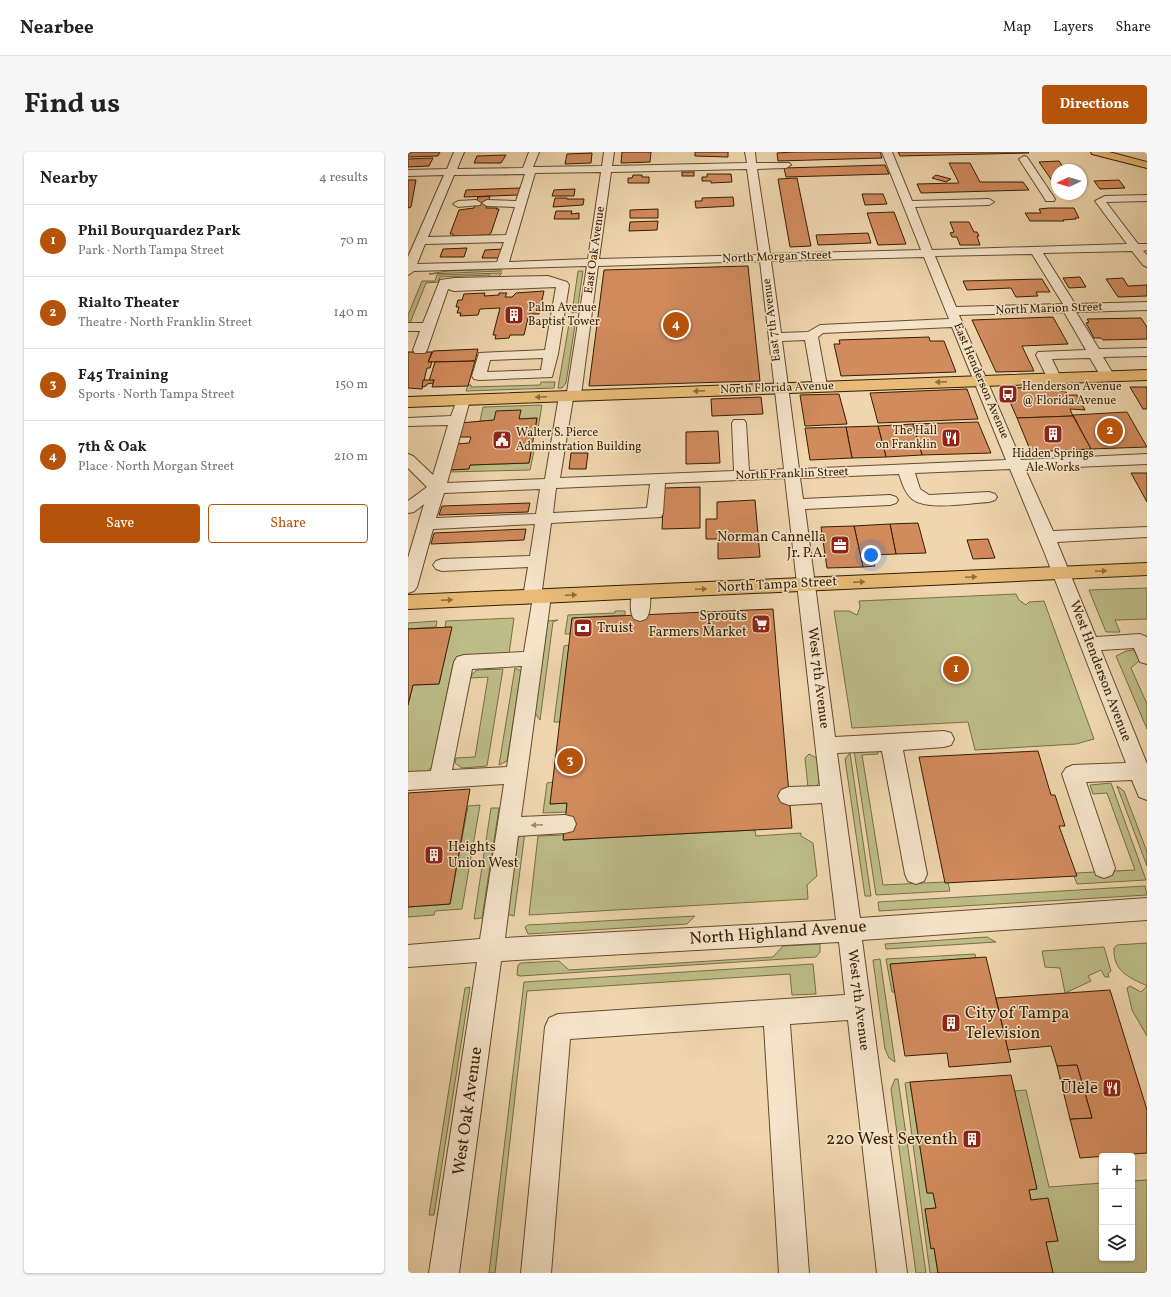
<!DOCTYPE html>
<html lang="en">
<head>
<meta charset="utf-8">
<style>
  :root { --surface:#fff; --page:#f6f6f6; --text:#222; --muted:#767676; --line:#e0e0e0; --accent:#b45309 }
  body { margin:0; font-family:Vollkorn,serif; background:var(--page); color:var(--text) }
  .controls { position:absolute; right:12px; bottom:12px; display:grid; overflow:hidden; border-radius:4px; box-shadow:0 1px 3px #0004 }
  .controls button { width:36px; height:36px; display:grid; place-items:center; padding:0; border:0; border-bottom:1px solid var(--line); background:var(--surface); color:var(--text); font:20px sans-serif }
  .compass { position:absolute; left:643px; top:12px; width:36px; height:36px; border-radius:50%; background:var(--surface); box-shadow:0 1px 3px #0004; rotate:266deg }
  .you { position:absolute; left:463px; top:403px; width:14px; height:14px; margin:-10px; border:3px solid #fff; border-radius:50%; background:#1a73e8; box-shadow:0 0 0 6px #1a73e833 }
  .badge { display:grid; place-items:center; width:26px; height:26px; border-radius:50%; background:var(--accent); color:#fff; font-size:13px; font-weight:700 }
  .pin { position:absolute; translate:-50% -50%; border:2px solid #fff; box-shadow:0 1px 4px #0006 }
  .list { margin:0; padding:0; list-style:none }
  h2 { display:flex; justify-content:space-between; align-items:center; height:52px; margin:0; padding:0 16px; font-size:17px }
  h2 small { font-size:13px; font-weight:400; color:var(--muted) }
  .list li { display:grid; grid-template-columns:26px 1fr auto; gap:12px; align-items:center; box-sizing:border-box; height:72px; padding:0 16px; border-top:1px solid var(--line) }
  .list b { display:block; font-size:15px; white-space:nowrap }
  .list p { margin:0; font-size:13px; white-space:nowrap; color:var(--muted) }
  .list em { font-size:13px; font-style:normal; color:var(--muted) }
  .actions { display:flex; gap:8px; padding:12px 16px }
  .actions a { flex:1; padding:9px 0; border:1px solid var(--accent); border-radius:4px; text-align:center; font-size:14px; color:var(--accent) }
  .actions .main { background:var(--accent); color:#fff }
  .icon { flex:none; width:22px; height:22px; fill:none; stroke:currentColor; stroke-width:2; stroke-linecap:round; stroke-linejoin:round }
  .map { position:relative; flex:none; width:739px; height:1121px; overflow:hidden; border-radius:4px }
  header { display:flex; align-items:center; gap:24px; box-sizing:border-box; height:56px; padding:0 20px; background:var(--surface); border-bottom:1px solid var(--line) }
  header strong { font-size:19px }
  nav { display:flex; gap:22px; margin-inline-start:auto; font-size:14px }
  .intro { display:flex; align-items:center; justify-content:space-between; box-sizing:border-box; height:96px; padding:0 24px }
  h1 { margin:0; font-size:28px }
  .button { padding:10px 18px; border-radius:4px; background:var(--accent); color:#fff; font-size:14px; font-weight:700 }
  main { display:flex; gap:24px; padding:0 24px }
  aside { flex:1; background:var(--surface); border-radius:4px; box-shadow:0 1px 3px #0004 }
  .map>svg:first-child { display:block }
</style>
</head>
<body>
<header>
<strong>Nearbee</strong>
<nav><a>Map</a><a>Layers</a><a>Share</a></nav>
</header>
<div class="intro"><h1>Find us</h1><a class="button">Directions</a></div>
<main>
<aside>
<h2>Nearby<small>4 results</small></h2>
<ul class="list">
<li><span class="badge">1</span><div><b>Phil Bourquardez Park</b><p>Park · North Tampa Street</p></div><em>70 m</em></li>
<li><span class="badge">2</span><div><b>Rialto Theater</b><p>Theatre · North Franklin Street</p></div><em>140 m</em></li>
<li><span class="badge">3</span><div><b>F45 Training</b><p>Sports · North Tampa Street</p></div><em>150 m</em></li>
<li><span class="badge">4</span><div><b>7th &amp; Oak</b><p>Place · North Morgan Street</p></div><em>210 m</em></li>
</ul>
<div class="actions"><a class="main">Save</a><a>Share</a></div>
</aside>
<div class="map">
<svg width="739" height="1121" viewBox="0 0 739 1121">
  <rect width="100%" height="100%" fill="#efd6ae"/>
  <filter id="stains"><feTurbulence type="fractalNoise" baseFrequency=".005" numOctaves="4"/><feColorMatrix values="0 0 0 0 .2 0 0 0 0 .09 0 0 0 0 .02 0 0 0 .5 -.17"/></filter>
  <radialGradient id="worn" r=".72"><stop offset=".6" stop-color="#630" stop-opacity="0"/><stop offset="1" stop-color="#630" stop-opacity=".3"/></radialGradient>
  <g fill="#bdbd88" stroke="#796e44">
    <polygon points="92,117 94,119 21,122 39,119"/>
    <polygon points="170,119 175,119 169,160 164,161"/>
    <polygon points="94,121 89,126 81,127 82,123 32,125 30,130 18,131 0,176 0,163 14,129 27,129 29,123"/>
    <polygon points="162,166 168,167 158,231 154,236 150,236"/>
    <polygon points="133,230 147,230 146,236 58,239 60,233 63,233 63,235 132,233"/>
    <polygon points="134,253 129,282 127,282 129,266 72,269 75,255"/>
    <polygon points="127,294 122,318 40,320 40,318 60,317 62,313 121,311 124,295"/>
    <polygon points="739,436 739,467 707,468 712,480 698,480 681,438"/>
    <polygon points="608,442 611,448 618,453 621,450 636,449 686,587 668,592 567,598 560,570 444,576 426,459 441,459 449,463 452,455 451,449"/>
    <polygon points="207,459 217,459 217,463 164,466 162,482 157,482 160,463 207,461"/>
    <polygon points="106,466 101,502 50,508 45,512 24,615 18,620 0,621 0,553 5,533 31,532 43,475 37,475 38,469"/>
    <polygon points="150,468 145,470 132,568 127,561 140,469"/>
    <polygon points="29,469 28,475 0,477 0,471"/>
    <polygon points="161,493 152,570 146,570 156,494"/>
    <polygon points="726,498 729,499 732,508 723,516 739,552 739,577 708,504 718,499"/>
    <polygon points="107,516 113,519 99,609 91,613"/>
    <polygon points="95,517 79,614 54,616 47,611 48,606 67,605 80,525 63,526 64,522 69,518"/>
    <polygon points="469,597 470,602 454,603 475,733 537,730 540,731 542,739 468,743 446,598"/>
    <polygon points="442,601 463,744 457,744 437,607"/>
    <polygon points="401,602 409,606 411,630 408,635 400,636 397,606"/>
    <polygon points="145,630 142,652 159,651 158,660 135,661 139,631"/>
    <polygon points="703,631 738,728 669,732 666,724 668,721 727,718 699,641 685,642 682,633"/>
    <polygon points="709,634 716,639 739,700 739,714"/>
    <polygon points="72,653 54,757 27,759 26,763 0,765 0,755 42,752 60,654"/>
    <polygon points="83,656 91,656 74,766 66,767"/>
    <polygon points="347,678 348,684 393,681 393,684 405,691 409,724 399,733 400,747 121,763 130,684 156,683 156,688"/>
    <polygon points="117,680 106,764 99,762 110,686 114,681"/>
    <polygon points="737,734 739,743 471,759 470,750"/>
    <polygon points="287,764 279,772 120,782 117,775 120,773"/>
    <polygon points="579,785 588,790 478,797 477,792"/>
    <path d="M739,791V834C721,825 705,820 706,796L709,793Z"/>
    <polygon points="412,792 412,800 408,805 112,824 109,823 110,813 113,811 151,809 161,818 365,805 375,794"/>
    <polygon points="696,795 703,819 700,822 701,825 697,825 693,818 680,824 683,829 657,841 652,816 637,815 634,799"/>
    <polygon points="567,802 568,806 483,812 487,840 484,840 478,807"/>
    <polygon points="472,807 487,910 481,906 477,897 465,808"/>
    <polygon points="405,812 408,842 384,843 382,822 119,839 87,1121 81,1121 116,830"/>
    <polygon points="722,834 733,840 739,834 739,884 724,858 719,836"/>
    <polygon points="62,835 26,1063 21,1063 57,836"/>
    <polygon points="487,927 490,927 518,1121 508,1121 483,937"/>
    <polygon points="502,930 519,1041 525,1041 528,1056 517,1057 523,1096 526,1096 530,1121 522,1121 497,931"/>
    <polygon points="618,938 641,1035 694,1031 694,1106 724,1106 724,1029 739,1028 739,1121 645,1121 638,1090 650,1089 640,1047 623,1048 621,1038 629,1037 606,939"/>
  </g>
  <g fill="#d28b5d" stroke="#351e00">
    <polygon points="4,0 32,0 30,4 0,5 0,2"/>
    <polygon points="214,0 243,0 242,10 213,11"/>
    <polygon points="287,0 320,0 320,5 287,4"/>
    <polygon points="387,0 472,0 474,6 370,9 369,1"/>
    <polygon points="490,0 620,0 621,1 492,4"/>
    <polygon points="184,1 183,11 157,12 159,2"/>
    <polygon points="98,3 93,11 66,11 69,4"/>
    <polygon points="25,6 21,14 0,15 0,7"/>
    <polygon points="651,9 657,18 649,18 649,36 631,10"/>
    <polygon points="541,11 562,11 572,30 615,30 621,38 513,41 509,32 551,31"/>
    <polygon points="477,13 481,22 378,25 376,16"/>
    <rect x="274" y="20" width="12" height="4"/>
    <polygon points="299,22 323,22 324,30 303,31 303,29 294,29 294,25 299,25"/>
    <polygon points="225,23 234,23 234,25 241,25 241,31 220,31 220,26 224,26"/>
    <polygon points="528,23 543,27 538,30 524,26"/>
    <polygon points="389,26 403,94 382,95 370,27"/>
    <polygon points="0,28 8,28 3,55 0,56"/>
    <polygon points="711,28 717,36 692,37 686,29"/>
    <polygon points="112,36 110,43 56,45 58,38"/>
    <polygon points="167,37 166,44 144,44 146,38"/>
    <polygon points="454,42 475,42 479,52 457,53"/>
    <polygon points="82,44 78,56 89,56 88,57 91,57 83,81 80,83 45,84 45,82 42,82 51,58 66,56 70,45"/>
    <polygon points="325,45 326,54 288,56 287,49 294,49 294,46"/>
    <polygon points="147,46 159,46 159,47 176,47 175,53 145,55"/>
    <polygon points="641,56 666,56 671,66 667,66 668,67 655,68 656,69 622,69 617,61 633,61 631,57"/>
    <polygon points="250,57 250,66 222,66 222,58"/>
    <polygon points="148,59 164,59 163,62 171,61 171,67 146,67"/>
    <polygon points="486,60 498,92 470,93 459,61"/>
    <polygon points="250,69 249,78 221,79 222,70"/>
    <polygon points="542,70 561,70 566,80 569,80 571,84 569,84 572,93 552,93 549,85 544,85 542,81 546,80"/>
    <polygon points="460,81 463,91 410,93 408,83"/>
    <polygon points="59,96 56,105 32,105 35,97"/>
    <polygon points="95,97 93,106 74,106 77,98"/>
    <polygon points="340,114 352,229 181,234 196,118"/>
    <polygon points="672,125 678,135 661,136 655,126"/>
    <polygon points="715,126 720,134 739,133 739,144 710,145 698,127"/>
    <polygon points="634,127 642,140 628,140 630,144 608,145 603,136 559,138 555,129"/>
    <polygon points="136,139 131,162 121,162 116,183 102,183 101,186 87,187 88,183 85,183 92,156 72,157 70,163 52,164 53,161 49,161 51,155 48,155 50,148 54,148 56,142 77,141 76,144 91,143 91,141 99,141 97,145 104,145 108,141"/>
    <polygon points="645,165 660,192 614,194 626,219 588,220 564,168"/>
    <polygon points="733,166 739,175 739,187 695,188 693,186 686,186 678,171 681,170 679,167"/>
    <polygon points="521,185 522,189 536,189 548,220 433,224 426,192 432,192 431,188"/>
    <polygon points="70,197 67,209 20,210 25,199"/>
    <polygon points="0,200 24,200 20,210 24,210 22,216 19,216 14,237 0,236"/>
    <polygon points="67,209 60,234 24,235 26,228 21,229 27,210"/>
    <polygon points="15,228 26,228 25,231 19,232 18,234 14,235"/>
    <polygon points="650,235 653,239 658,240 660,243 669,243 677,258 662,257 665,264 609,266 596,236"/>
    <polygon points="722,235 739,235 739,257 735,257"/>
    <polygon points="559,237 570,267 470,271 462,241"/>
    <polygon points="431,242 439,272 397,274 392,243"/>
    <polygon points="353,245 355,262 304,264 303,247"/>
    <polygon points="113,258 111,267 129,266 121,311 62,313 61,317 40,318 48,292 61,291 63,285 48,285 52,271 86,268 88,259"/>
    <polygon points="719,260 739,295 683,297 665,263"/>
    <polygon points="665,264 683,297 623,300 609,266"/>
    <polygon points="570,270 583,301 514,303 505,272"/>
    <polygon points="505,272 514,303 478,305 470,274"/>
    <polygon points="470,274 478,305 444,306 438,275"/>
    <polygon points="438,275 444,306 402,308 397,276"/>
    <polygon points="310,279 312,311 278,312 278,280"/>
    <polygon points="163,301 180,301 178,317 161,317"/>
    <polygon points="723,321 739,321 739,350"/>
    <polygon points="292,335 292,376 254,377 256,336"/>
    <polygon points="347,348 352,405 310,407 310,387 298,387 298,367 309,367 309,350"/>
    <polygon points="122,351 120,360 31,363 34,354"/>
    <polygon points="510,371 518,401 488,402 482,372"/>
    <polygon points="482,372 488,402 464,403 467,414 455,415 446,374"/>
    <polygon points="446,374 455,415 419,416 413,375"/>
    <polygon points="118,377 116,388 23,392 26,381"/>
    <polygon points="580,387 587,406 565,407 559,388"/>
    <polygon points="365,457 384,676 155,688 159,651 142,652 164,466"/>
    <polygon points="44,475 31,532 5,533 0,553 0,477"/>
    <polygon points="630,599 643,643 647,643 657,674 651,674 669,724 537,731 511,605"/>
    <polygon points="62,637 42,752 0,755 0,641"/>
    <polygon points="578,805 603,910 541,915 539,901 497,904 482,812"/>
    <polygon points="702,838 739,958 739,1001 672,1006 662,967 684,966 669,913 649,914 643,894 600,898 588,846"/>
    <polygon points="669,913 684,966 662,967 649,914"/>
    <polygon points="603,923 629,1037 621,1038 623,1048 640,1046 650,1089 638,1090 645,1121 530,1121 526,1096 523,1097 517,1057 528,1056 525,1041 519,1041 502,930"/>
  </g>
  <g fill="none" stroke-linecap="round" stroke-linejoin="round">
    <g stroke="#644c2c" stroke-width="2">
      <g id="minor">
        <path d="M46,0H56L49,17L115,16L121,0H131L125,15L194,14L196,0H206L204,14L339,11L337,0H347L348,11H381L383,13L378,16L349,17L362,102L513,98L474,0H484L504,49L581,47L586,50L581,53L507,55L524,98L719,92L687,49L697,44L739,43V49L698,50L730,92H739V98L735,99L739,103V115L735,113L724,99L635,101L667,152L739,150V158L668,160L691,197L739,196V204L695,205L707,225L705,228H695L682,206L644,207L653,226L651,229H641L628,203L630,200L678,198L656,160L551,163L613,308L739,302V312L617,317L645,379L739,375V385L649,390L688,485L732,482L739,485V512L732,510L726,496L693,498L739,612V648L731,645L724,628L678,630L707,716L704,723L696,726L688,723L654,622L658,616L665,613L718,611L637,402L602,317L507,321L512,337L521,343L581,340L587,342L589,345L587,348L581,350C562,351 519,359 504,347C497,341 494,331 491,322L392,326L395,347L482,343L488,345L490,348L488,351L482,353L397,357L427,585L536,579L543,581L546,587L543,593L536,595L495,598L519,722L516,729L508,732L500,729L497,722L474,599L429,601L452,766L739,746V768L454,788L499,1121H469L440,868L382,872L401,1121H371L356,874L162,887L143,1121H113L137,875L141,866L150,862L437,843L431,790L93,809L51,1121H21L69,810L0,815V793L72,787L96,632L0,638V620L23,619L46,510L49,505L56,503L116,500L124,451L118,449L115,445L120,415L34,419L28,417L25,413L28,409L34,407L122,404L127,372L25,377L9,435L6,439L0,441V406L16,352L6,360L0,361V349L19,335L0,316V302L5,304L25,323L40,273L0,274V266L43,264L50,245H60L62,248L39,331L137,327L151,244L153,241L159,240L179,114L6,119L0,123V105L36,23L0,24V18L39,17ZM339,17L351,103L191,107L203,20ZM193,20L180,107L101,110L127,21ZM117,22L108,49L79,48L74,51L79,54L107,55L98,83L20,85L46,23ZM96,90L89,110L9,112L17,92ZM624,102L655,152L548,155L527,104ZM516,105L541,167L412,173L400,180L373,181L363,109ZM352,109L376,317L341,319L338,271L336,268H326L324,271L326,319L152,326L165,247L171,246L173,243L190,114ZM544,175L598,308L391,317L374,189L397,188L405,234L407,237H417L419,234L410,185L415,181ZM377,326L412,634L381,635L373,638L370,644L373,650L381,653L414,651L428,768L97,786L110,684L157,681L165,679L168,672L165,665L157,663L113,665L143,444L140,440L134,438L143,371L253,365L255,361L257,331ZM242,332L239,356L145,361L148,336ZM132,337L128,362L28,366L36,341ZM114,514L99,615L44,618L64,517Z"/>
        <polygon points="616,4 619,5 647,47 646,49 638,49 637,47 611,7"/>
        <polygon points="68,48 73,51 72,53 50,55 45,52 50,49"/>
        <path d="M140,124L159,130L161,133L150,202L144,225L71,228L66,227L64,224L71,201L137,198L148,135L46,139L40,137L19,198L17,201H7L5,198L12,179H0V171H15L32,128L47,126ZM135,206L133,218L79,220L82,208Z"/>
        <path d="M233,434L239,436C244,443 243,460 238,467L232,469L226,467C221,460 222,443 227,436Z"/>
      </g>
    </g>
    <g stroke="#351e00" stroke-width="2">
      <g id="major">
        <polygon points="739,218 739,228 0,255 0,245"/>
        <polygon points="739,411 739,423 0,457 0,443"/>
      </g>
    </g>
    <g stroke="#351e00" stroke-width="2">
      <polygon id="highway" points="683,0 701,0 739,10 739,16 684,2"/>
    </g>
    <use href="#minor" fill="#f5e4ca" fill-rule="evenodd"/>
    <use href="#major" fill="#e8bb77" fill-rule="evenodd"/>
    <use href="#highway" fill="#e8bb77" fill-rule="evenodd"/>
  </g>
  <defs><path id="oneway-solid" d="M-6-.8H1V-3.2L6.5 0L1 3.2V.8H-6Z"/></defs>
  <g fill="#8e6c3c">
    <use href="#oneway-solid" transform="translate(533 230) rotate(178)"/>
    <use href="#oneway-solid" transform="translate(291 239) rotate(178)"/>
    <use href="#oneway-solid" transform="translate(133 245) rotate(178)"/>
    <use href="#oneway-solid" transform="translate(693 419) rotate(-2)"/>
    <use href="#oneway-solid" transform="translate(563 425) rotate(-3)"/>
    <use href="#oneway-solid" transform="translate(451 430) rotate(-3)"/>
    <use href="#oneway-solid" transform="translate(293 437) rotate(-3)"/>
    <use href="#oneway-solid" transform="translate(163 443) rotate(-3)"/>
    <use href="#oneway-solid" transform="translate(39 448) rotate(-2)"/>
  </g>
  <use fill="#9f8b6f" href="#oneway-solid" transform="translate(129 673) rotate(177)"/>
  <defs>
    <g id="building-square" transform="scale(1)"><rect x="-9" y="-9" width="18" height="18" rx="4" fill="#8f2418" stroke="#f5e4ca"/><path d="M-4-6H4V6H1V3H-1V6H-4ZM-2.5-4.3h1.7v1.8h-1.7ZM.8-4.3h1.7v1.8H.8ZM-2.5-1h1.7V.8h-1.7ZM.8-1h1.7V.8H.8Z" fill="#fff"/></g>
    <g id="bus-square" transform="scale(1)"><rect x="-9" y="-9" width="18" height="18" rx="4" fill="#8f2418" stroke="#f5e4ca"/><path d="M-5-6H5V4H4V6H2V4H-2V6H-4V4H-5ZM-3.5-4V0h7V-4ZM-3.5 1.2v1.5H-2V1.2ZM2 1.2v1.5H3.5V1.2Z" fill="#fff"/></g>
    <g id="restaurant-square" transform="scale(1)"><rect x="-9" y="-9" width="18" height="18" rx="4" fill="#8f2418" stroke="#f5e4ca"/><path d="M-5-6h1v4h1v-4h1v4h1v-4h1v5L-1.5 .5V6h-2V.5L-5-1ZM5-6V6H3V1.5H1.5Q1.5-4 5-6Z" fill="#fff"/></g>
    <g id="civic-square" transform="scale(1)"><rect x="-9" y="-9" width="18" height="18" rx="4" fill="#8f2418" stroke="#f5e4ca"/><path d="M-.6-6.5H3V-4.5H.6V-3L4-1V1h2V6H-6V1h2V-1L-.6-3ZM-1.2 2.5V6h2.4V2.5Z" fill="#fff"/></g>
    <g id="office-square" transform="scale(1)"><rect x="-9" y="-9" width="18" height="18" rx="4" fill="#8f2418" stroke="#f5e4ca"/><path d="M-6-3h4V-5.5h4V-3h4V5H-6ZM-1-4.5V-3h2v-1.5ZM-6 0V1H6V0Z" fill="#fff"/></g>
    <g id="supermarket-square" transform="scale(1)"><rect x="-9" y="-9" width="18" height="18" rx="4" fill="#8f2418" stroke="#f5e4ca"/><path d="M-6-5.5h2.5l.6 2H6L4.5 2H-2.5L-4.4-4H-6ZM-1.5 3.2a1.3 1.3 0 1 0 .1 0ZM3 3.2a1.3 1.3 0 1 0 .1 0Z" fill="#fff"/></g>
    <g id="bank-square" transform="scale(1)"><rect x="-9" y="-9" width="18" height="18" rx="4" fill="#8f2418" stroke="#f5e4ca"/><path d="M-6-4H6V4H-6ZM0-2.3a2.3 2.3 0 1 0 0 4.6a2.3 2.3 0 1 0 0-4.6Z" fill="#fff"/></g>
  </defs>
  <g fill-rule="evenodd">
    <use href="#building-square" x="106" y="163"/>
    <use href="#bus-square" x="600" y="242"/>
    <use href="#building-square" x="645" y="282"/>
    <use href="#restaurant-square" x="543" y="286"/>
    <use href="#civic-square" x="94" y="288"/>
    <use href="#office-square" x="432" y="393"/>
    <use href="#supermarket-square" x="353" y="472"/>
    <use href="#bank-square" x="175" y="476"/>
    <use href="#building-square" x="26" y="703"/>
    <use href="#building-square" x="543" y="871"/>
    <use href="#restaurant-square" x="704" y="936"/>
    <use href="#building-square" x="564" y="987"/>
  </g>
  <g text-anchor="middle" dominant-baseline="central" stroke-width="3" stroke-linejoin="round" paint-order="stroke">
    <g font-size="12" fill="#351e00" stroke="#f5e4ca">
      <text transform="translate(187 98) rotate(-82)">East Oak Avenue</text>
      <text transform="translate(369 105) rotate(-2)">North Morgan Street</text>
      <text transform="translate(641 157) rotate(-2)">North Marion Street</text>
      <text transform="translate(364 168) rotate(-97)">East 7th Avenue</text>
      <text transform="translate(573 229) rotate(67)">East Henderson Avenue</text>
      <text transform="translate(369 236) rotate(-2)">North Florida Avenue</text>
      <text transform="translate(384 322) rotate(-2)">North Franklin Street</text>
    </g>
    <g font-size="12" fill="#351e00" stroke="#f5e4ca" text-anchor="start">
      <text x="120" y="156">Palm Avenue<tspan x="120" dy="14">Baptist Tower</tspan></text>
      <text x="614" y="235">Henderson Avenue<tspan x="614" dy="14">@ Florida Avenue</tspan></text>
      <text x="529" y="279" text-anchor="end">The Hall<tspan x="529" dy="14">on Franklin</tspan></text>
      <text x="108" y="281">Walter S. Pierce<tspan x="108" dy="14">Adminstration Building</tspan></text>
      <text x="645" y="302" text-anchor="middle">Hidden Springs<tspan x="645" dy="14">Ale Works</tspan></text>
    </g>
    <g font-size="14" fill="#351e00" stroke="#f5e4ca" text-anchor="end">
      <text x="418" y="385">Norman Cannella<tspan x="418" dy="16">Jr. P.A.</tspan></text>
      <text x="339" y="464">Sprouts<tspan x="339" dy="16">Farmers Market</tspan></text>
      <text x="189" y="476" text-anchor="start">Truist</text>
      <text x="40" y="695" text-anchor="start">Heights<tspan x="40" dy="16">Union West</tspan></text>
    </g>
    <g font-size="14" fill="#351e00" stroke="#f5e4ca">
      <text transform="translate(369 433) rotate(-3)">North Tampa Street</text>
      <text transform="translate(692 519) rotate(69)">West Henderson Avenue</text>
      <text transform="translate(410 526) rotate(83)">West 7th Avenue</text>
      <text transform="translate(450 848) rotate(83)">West 7th Avenue</text>
    </g>
    <g font-size="17" fill="#351e00" stroke="#f5e4ca">
      <text transform="translate(370 781) rotate(-4)">North Highland Avenue</text>
      <text transform="translate(60 959) rotate(-82)">West Oak Avenue</text>
    </g>
    <g font-size="17" fill="#351e00" stroke="#f5e4ca" text-anchor="end">
      <text x="557" y="861" text-anchor="start">City of Tampa<tspan x="557" dy="20">Television</tspan></text>
      <text x="690" y="936">Ūlëlē</text>
      <text x="550" y="987">220 West Seventh</text>
    </g>
  </g>
  <rect width="100%" height="100%" filter="url(#stains)"/>
  <rect width="100%" height="100%" fill="url(#worn)"/>
</svg>
<div class="controls">
<button>+</button>
<button>−</button>
<button><svg class="icon" aria-label="layers" viewBox="0 0 24 24"><path d="M12 4l9 5-9 5-9-5zM3 14l9 5 9-5"/></svg></button>
</div>
<svg class="compass" viewBox="-18 -18 36 36"><path d="M0-13l5 13h-10z" fill="#e53935"/><path d="M0 13l5-13h-10z" fill="#767676"/></svg>
<div class="you"></div>
<div class="pin badge" style="left:548px;top:517px">1</div>
<div class="pin badge" style="left:702px;top:279px">2</div>
<div class="pin badge" style="left:162px;top:609px">3</div>
<div class="pin badge" style="left:268px;top:173px">4</div>
</div>
</main>
</body>
</html>
